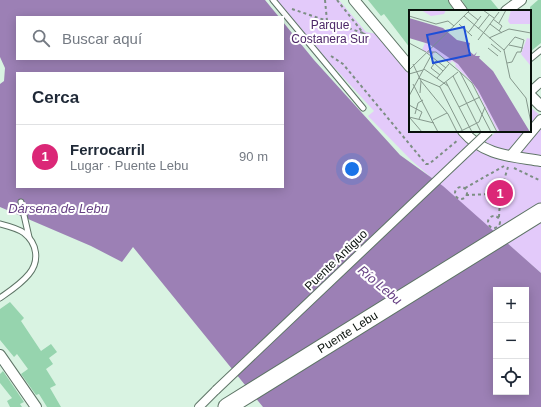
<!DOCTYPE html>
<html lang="es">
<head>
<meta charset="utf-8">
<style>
  :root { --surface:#fff; --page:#f2f2f3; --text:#1f2937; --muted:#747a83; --line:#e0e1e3; --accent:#db2777 }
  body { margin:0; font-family:Helvetica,sans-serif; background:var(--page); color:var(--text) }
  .controls { position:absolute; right:12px; bottom:12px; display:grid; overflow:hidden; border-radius:0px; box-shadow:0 2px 10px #0003 }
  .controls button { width:36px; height:36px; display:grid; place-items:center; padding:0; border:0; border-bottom:1px solid var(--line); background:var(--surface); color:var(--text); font:20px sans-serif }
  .you { position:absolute; left:352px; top:169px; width:14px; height:14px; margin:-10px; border:3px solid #fff; border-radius:50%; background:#1a73e8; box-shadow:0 0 0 6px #1a73e833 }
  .badge { display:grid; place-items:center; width:26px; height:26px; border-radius:50%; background:var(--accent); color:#fff; font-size:13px; font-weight:700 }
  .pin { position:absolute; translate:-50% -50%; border:2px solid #fff; box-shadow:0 1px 4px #0006 }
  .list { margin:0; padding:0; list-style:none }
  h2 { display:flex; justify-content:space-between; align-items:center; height:52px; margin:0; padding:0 16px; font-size:17px }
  h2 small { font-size:13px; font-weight:400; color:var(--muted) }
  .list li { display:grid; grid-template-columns:26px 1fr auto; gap:12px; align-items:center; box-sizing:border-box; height:64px; padding:0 16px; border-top:1px solid var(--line) }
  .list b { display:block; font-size:15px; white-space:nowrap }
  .list p { margin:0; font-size:13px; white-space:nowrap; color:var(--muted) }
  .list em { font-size:13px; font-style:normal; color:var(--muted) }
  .icon { flex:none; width:22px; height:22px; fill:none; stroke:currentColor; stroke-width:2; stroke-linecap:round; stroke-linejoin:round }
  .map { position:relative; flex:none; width:541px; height:407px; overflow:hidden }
  .search { position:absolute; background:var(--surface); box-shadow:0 2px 10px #0003; left:16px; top:16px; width:268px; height:44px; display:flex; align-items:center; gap:10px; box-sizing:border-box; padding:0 14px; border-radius:0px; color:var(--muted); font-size:15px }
  .panel { position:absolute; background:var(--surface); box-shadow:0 2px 10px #0003; left:16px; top:72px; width:268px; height:116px; border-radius:0px }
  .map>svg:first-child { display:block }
</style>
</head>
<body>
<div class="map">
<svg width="541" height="407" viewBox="0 0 541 407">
  <rect width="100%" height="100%" fill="#d9f3e2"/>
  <polygon fill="#e3cafa" points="269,0 339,0 366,32 377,34 410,74 410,131 455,131 475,151 497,131 530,131 530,107 541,116 541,273 411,160 368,116 374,111 332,65 326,69"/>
  <path fill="#9c80b5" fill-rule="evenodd" d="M0,0H265L279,17H17V59H283V22L314,60L400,155L443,186L541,273V407H263L133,247L122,262L91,246L0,207V84L4,81L5,68L0,57ZM17,73H283V187H17ZM496,290H526V392H496Z"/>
  <g fill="#96d4ae">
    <polygon points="368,0 448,0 454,11 410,11 410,48 384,14 381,16"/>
    <polygon points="462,0 491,0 500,11 468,11"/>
    <polygon points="538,0 541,0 541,43 530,52 530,7"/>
    <polygon points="10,302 24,318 21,321 41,351 51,344 57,352 49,358 53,364 46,369 56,385 50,388 61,407 47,407 39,394 36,395 21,374 28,369 17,354 14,357 0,340 0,309"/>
    <polygon points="3,371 24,402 20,404 22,407 10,407 7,401 12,398 0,383 0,374"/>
  </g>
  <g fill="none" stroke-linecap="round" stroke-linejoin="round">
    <g stroke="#5e7466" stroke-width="7">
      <g id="service">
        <polyline points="273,0 363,108"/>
        <polyline points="530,59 541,50"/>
        <polyline points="21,202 29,237"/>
        <path d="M0,224C8,226 17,228 24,233C37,243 40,261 29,274C21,284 10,291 0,298"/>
      </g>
    </g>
    <g stroke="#5e7466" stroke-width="10">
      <g id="pedestrian">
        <polyline points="530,92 541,82"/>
        <polyline points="199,407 216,390"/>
      </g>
    </g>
    <g stroke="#5e7466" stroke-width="12">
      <g id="minor">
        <polyline points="354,0 410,67"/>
        <polyline points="454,0 462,11"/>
        <polyline points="506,11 521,0"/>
        <polyline points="530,95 541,106"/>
        <path d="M463,131C484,156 511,156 541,161"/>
        <polyline points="511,156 541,120"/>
        <polyline points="0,355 36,407"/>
      </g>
    </g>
    <g stroke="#5e7466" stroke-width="19">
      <g id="primary">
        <path id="s1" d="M227,407L541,212"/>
      </g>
    </g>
    <g stroke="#7c8e83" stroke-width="2" stroke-dasharray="3 3" stroke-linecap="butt">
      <polyline points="325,0 327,21"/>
      <polyline points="337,0 364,34 370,36"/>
      <polyline points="292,9 363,33"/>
      <polyline points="331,56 343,64 426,164 429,164 458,140"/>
      <polyline points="514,168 541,181"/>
      <polyline points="502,187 508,167"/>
      <circle cx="461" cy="193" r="6"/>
      <circle cx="500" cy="194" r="7"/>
      <polyline points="465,188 504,166"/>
      <polyline points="466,195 493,194"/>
      <circle cx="494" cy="222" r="6"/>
      <polyline points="499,217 500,200"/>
    </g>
    <use href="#service" stroke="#fff" stroke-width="5"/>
    <use href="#pedestrian" stroke="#fff" stroke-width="8"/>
    <use href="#minor" stroke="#fff" stroke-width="10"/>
    <use href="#primary" stroke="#fff" stroke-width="17"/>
    <g stroke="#5e7466" stroke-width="10" stroke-linecap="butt">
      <polyline id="pedestrian-bridge" points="216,390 489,131"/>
    </g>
    <use href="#pedestrian-bridge" stroke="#fff" stroke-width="8"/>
  </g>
  <g text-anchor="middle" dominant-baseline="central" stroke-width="4" stroke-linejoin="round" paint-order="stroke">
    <g font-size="12" fill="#4d2768" stroke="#fff">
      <text x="330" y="25">Parque<tspan x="330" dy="14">Costanera Sur</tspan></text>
    </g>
    <g font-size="12" fill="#08100b" stroke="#fff">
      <text transform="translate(336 260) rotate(-44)">Puente Antiguo</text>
      <text stroke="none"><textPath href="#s1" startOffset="142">Puente Lebu</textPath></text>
    </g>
    <g font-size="13" font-style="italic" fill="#684285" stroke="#fff">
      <text x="58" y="208">Dársena de Lebu</text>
      <text transform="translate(380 285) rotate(40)">Río Lebu</text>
    </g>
  </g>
  <g transform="translate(409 10)">
    <rect width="122" height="122" fill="#d9f3e2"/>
    <path d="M12,0H37L35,4L22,6ZM102,0H122V14H101L99,11ZM118,28L122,29V68L121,55L112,44ZM16,33L36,42L54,56L97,122H89L64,73L46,56L47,54L43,51L41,53L26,42L24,46L13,40Z" fill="#e3cafa"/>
    <path d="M0,8L34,18L48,30L61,33L60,41L65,45L68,42L66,46H71L70,48L84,61L121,122H91L69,80L49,54L20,34L0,28Z" fill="#9c80b5"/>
    <path fill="none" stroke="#85988c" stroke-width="1" d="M74,0L85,8M59,2L69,10M0,6L27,14L39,11L45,16M55,6L95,40L101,68L117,88L122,113M84,9L93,16L90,21M90,13L97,0M50,14L63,26M81,14L93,23M69,19L80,5M59,23L72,6M80,28L100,19L122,23M69,30L90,2M0,33L17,42M82,34L92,42M100,35L114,38M79,38L89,46M95,40L106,27L115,30L112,42H108L103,52L98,53M19,42H27L51,62M18,43L37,58M28,50L22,58L31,65M25,53L34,61M4,54L12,71L11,83M15,59L39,76M0,60L61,0M51,62L63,73L88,122M51,62L82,122M0,64L14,60M44,66L72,122M10,68L31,77L53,120M28,68L40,54M12,71L39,104L48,122M37,72L63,122M4,74L29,122M30,77L49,62M0,86L24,42M0,95L13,102L10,109M50,97L71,87M6,104L9,93L14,90M0,107L25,113M1,108L13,122M24,110L38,103M50,122L70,112L76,97"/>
    <path fill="#1d4ed8" fill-opacity="0.15" stroke="#1d4ed8" stroke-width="2" d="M55,17L61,45L24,53L18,25Z"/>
    <rect width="122" height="122" fill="none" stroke="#08100b" stroke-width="2"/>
  </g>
</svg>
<div class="controls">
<button>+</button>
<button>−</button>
<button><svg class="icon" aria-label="locate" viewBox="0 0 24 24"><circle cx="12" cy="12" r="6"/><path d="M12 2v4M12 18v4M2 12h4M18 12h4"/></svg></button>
</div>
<div class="you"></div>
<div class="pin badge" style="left:500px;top:193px">1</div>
<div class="search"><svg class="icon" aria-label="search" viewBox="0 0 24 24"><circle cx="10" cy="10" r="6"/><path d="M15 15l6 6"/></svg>Buscar aquí</div>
<section class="panel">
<h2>Cerca<small></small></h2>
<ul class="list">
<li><span class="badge">1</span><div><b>Ferrocarril</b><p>Lugar · Puente Lebu</p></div><em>90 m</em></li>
</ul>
</section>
</div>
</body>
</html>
